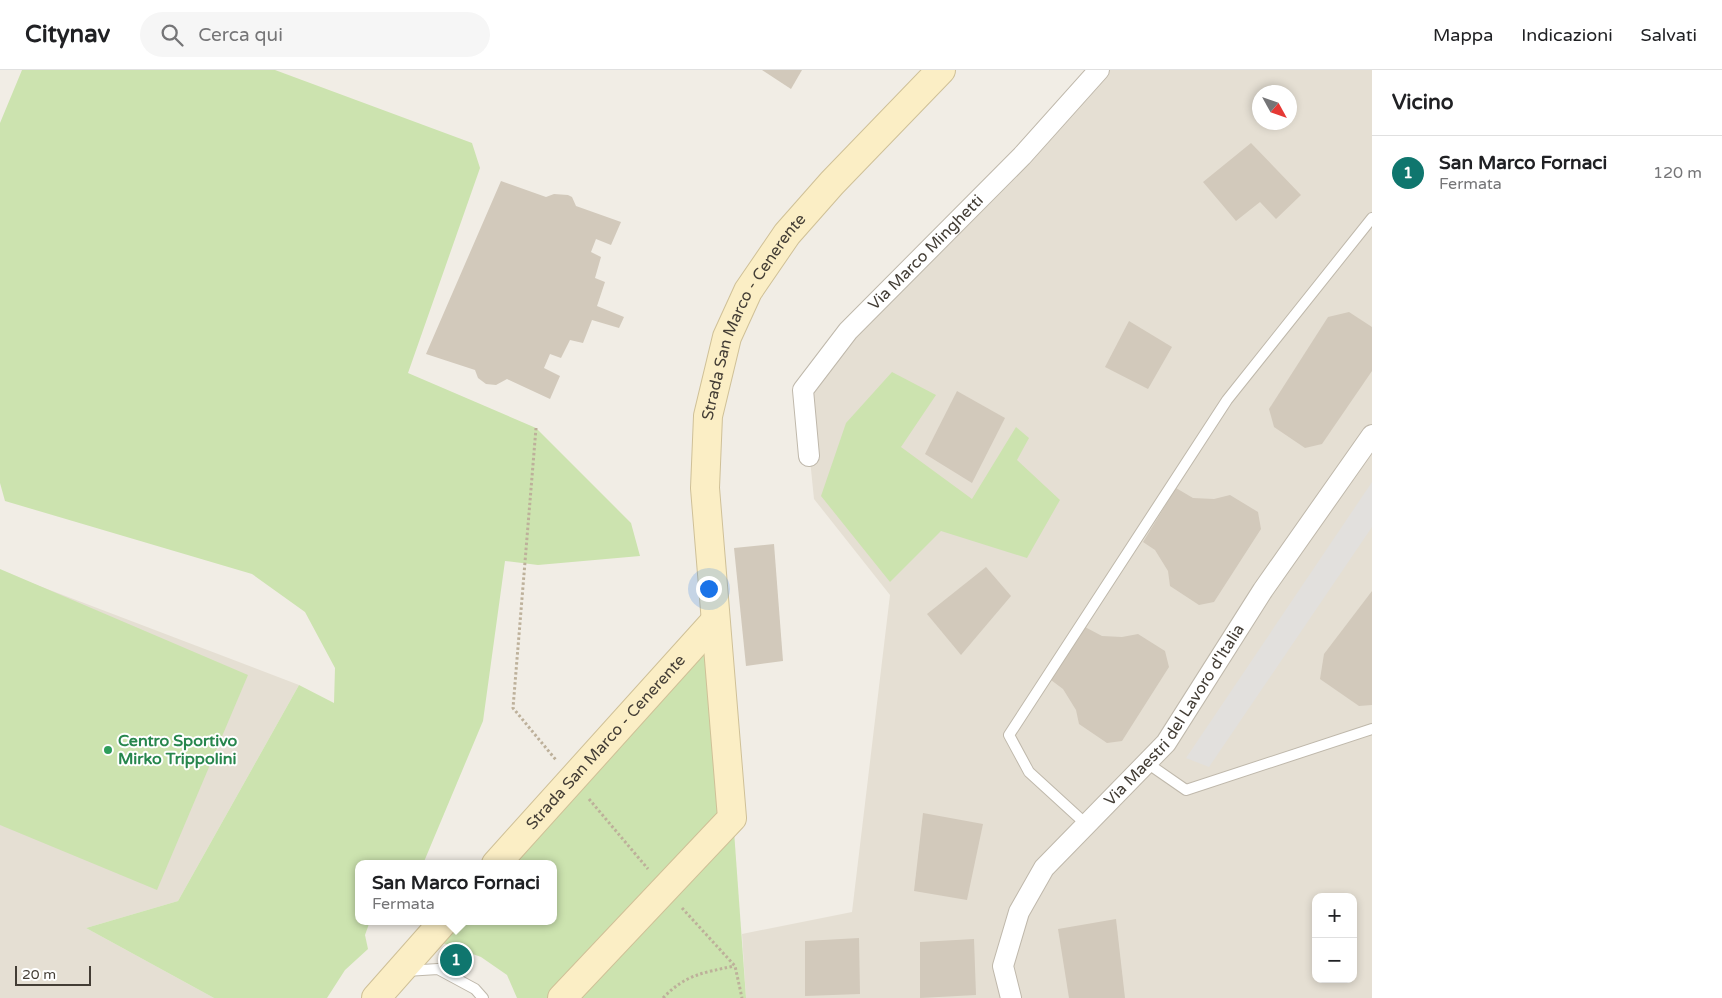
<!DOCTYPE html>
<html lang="it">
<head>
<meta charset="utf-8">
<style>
  :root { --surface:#fff; --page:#f6f6f6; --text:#202124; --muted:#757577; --line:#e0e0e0; --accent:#0f766e }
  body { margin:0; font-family:"Varela Round",sans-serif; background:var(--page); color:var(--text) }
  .controls { position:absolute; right:15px; bottom:15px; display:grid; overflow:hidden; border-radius:10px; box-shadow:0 2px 8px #0003 }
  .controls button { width:45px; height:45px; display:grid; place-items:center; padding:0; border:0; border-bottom:1px solid var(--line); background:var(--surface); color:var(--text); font:25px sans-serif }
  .compass { position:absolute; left:1252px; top:15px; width:45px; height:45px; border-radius:50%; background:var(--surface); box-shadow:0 2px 8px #0003; rotate:130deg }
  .scale { position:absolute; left:15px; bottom:12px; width:76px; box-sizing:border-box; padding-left:5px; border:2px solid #433d35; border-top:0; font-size:14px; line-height:18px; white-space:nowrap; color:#433d35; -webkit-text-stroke:4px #fff; paint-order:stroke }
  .you { position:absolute; left:708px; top:518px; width:18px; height:18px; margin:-12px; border:4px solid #fff; border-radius:50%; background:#1a73e8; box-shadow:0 0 0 8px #1a73e833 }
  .badge { display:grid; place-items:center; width:32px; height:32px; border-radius:50%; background:var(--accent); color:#fff; font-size:16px; font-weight:700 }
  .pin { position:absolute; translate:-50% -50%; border:2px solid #fff; box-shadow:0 1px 5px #0006 }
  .popup { position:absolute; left:355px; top:790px; width:202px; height:65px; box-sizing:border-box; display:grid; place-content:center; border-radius:10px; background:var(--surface); filter:drop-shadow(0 1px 4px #0005); font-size:16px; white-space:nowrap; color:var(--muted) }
  .popup b { font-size:19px; color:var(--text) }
  .popup::after { content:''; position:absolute; left:50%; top:100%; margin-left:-10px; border:10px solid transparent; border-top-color:var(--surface) }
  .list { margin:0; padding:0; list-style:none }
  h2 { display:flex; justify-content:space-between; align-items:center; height:65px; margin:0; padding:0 20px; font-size:21px }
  h2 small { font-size:16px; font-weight:400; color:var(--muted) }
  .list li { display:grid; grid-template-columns:32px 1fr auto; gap:15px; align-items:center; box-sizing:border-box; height:75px; padding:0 20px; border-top:1px solid var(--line) }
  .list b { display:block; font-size:19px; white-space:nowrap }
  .list p { margin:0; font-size:16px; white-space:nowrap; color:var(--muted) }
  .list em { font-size:16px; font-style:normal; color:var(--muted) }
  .icon { flex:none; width:28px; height:28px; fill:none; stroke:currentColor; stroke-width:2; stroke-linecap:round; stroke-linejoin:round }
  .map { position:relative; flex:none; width:1372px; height:928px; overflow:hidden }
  header { display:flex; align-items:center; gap:30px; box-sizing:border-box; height:70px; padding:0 25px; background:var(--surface); border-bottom:1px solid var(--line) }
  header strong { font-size:24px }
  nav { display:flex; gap:28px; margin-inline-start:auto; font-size:18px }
  .search { width:350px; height:45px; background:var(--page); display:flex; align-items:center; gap:12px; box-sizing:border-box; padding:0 18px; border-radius:28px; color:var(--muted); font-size:19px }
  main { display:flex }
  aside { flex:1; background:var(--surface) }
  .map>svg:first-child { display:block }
</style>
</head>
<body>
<header>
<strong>Citynav</strong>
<div class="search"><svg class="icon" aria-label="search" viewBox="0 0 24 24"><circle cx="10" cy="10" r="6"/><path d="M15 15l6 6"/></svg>Cerca qui</div>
<nav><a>Mappa</a><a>Indicazioni</a><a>Salvati</a></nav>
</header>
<main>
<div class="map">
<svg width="1372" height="928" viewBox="0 0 1372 928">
  <rect width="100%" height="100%" fill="#f1ede5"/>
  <g fill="#e5dfd3" fill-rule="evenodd">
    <path d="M1099,0H1372V928H746L742,864L852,842L890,525L814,429L803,320ZM1260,22H1290V52H1260ZM1316,827H1353V909H1316Z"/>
    <polygon points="0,501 299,615 178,831 86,858 214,928 0,928"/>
  </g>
  <g fill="#cce3af">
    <polygon points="22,0 275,0 472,73 480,98 408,303 536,358 631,453 640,486 538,495 505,491 483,651 423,794 358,794 358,851 370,851 365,865 368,879 345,900 327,928 214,928 86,858 178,831 299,615 334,633 335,598 305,542 252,504 5,431 0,413 0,53"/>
    <polygon points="892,302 936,325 901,377 972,429 1016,357 1029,368 1017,390 1060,430 1027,488 941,461 890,512 821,426 846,353"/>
    <polygon points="0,499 248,605 157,820 0,755"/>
    <polygon points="705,576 721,747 548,928 517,928 507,905 481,887 440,872 459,851 554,851 554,794 510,794"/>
    <polygon points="734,761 746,928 576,928"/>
  </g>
  <polygon fill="#e2e0dd" points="1372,412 1372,457 1209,697 1186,688"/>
  <g fill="#d2c9bb">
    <polygon points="762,0 802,0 791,19"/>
    <polygon points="1251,73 1301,125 1276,149 1260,132 1236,151 1203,112"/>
    <polygon points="501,111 546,127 554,124 568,125 572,127 576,136 621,152 611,175 596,169 591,182 601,187 595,208 605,212 597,236 624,247 619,258 592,250 583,273 570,270 561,288 550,284 544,298 560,306 550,329 507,309 496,315 486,314 478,308 475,300 426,284"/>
    <polygon points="1349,242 1372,257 1372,301 1322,374 1305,378 1274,357 1269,339 1328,247"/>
    <polygon points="1129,251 1172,277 1148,319 1105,297"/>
    <polygon points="957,321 1005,348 972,413 925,384"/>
    <polygon points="1176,418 1193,428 1214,429 1230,425 1258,442 1261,459 1214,532 1199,535 1170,516 1168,501 1155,480 1143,472"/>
    <polygon points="774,474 783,591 746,596 734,478"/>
    <polygon points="986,497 1011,526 961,585 927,544"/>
    <polygon points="1372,521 1372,635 1359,636 1320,609 1324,584"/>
    <polygon points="1085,557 1102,566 1122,567 1138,564 1165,581 1169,597 1122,671 1107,673 1079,654 1076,640 1063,619 1051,610"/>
    <polygon points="923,743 983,754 967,830 914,821"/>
    <polygon points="1116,849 1125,928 1069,928 1058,859"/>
    <polygon points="859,868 860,924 805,926 805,871"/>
    <polygon points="974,869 976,925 920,928 920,872"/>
  </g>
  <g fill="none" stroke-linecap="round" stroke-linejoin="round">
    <g stroke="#bfb8ab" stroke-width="12">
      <g id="service">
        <polyline points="1147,693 1186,720 1372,659"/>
        <polyline points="1087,755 1029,702 1009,665 1227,330 1372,148"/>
        <polyline points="406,901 438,899 475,919 483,928"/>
      </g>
    </g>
    <g stroke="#bfb8ab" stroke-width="22">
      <g id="minor">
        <path id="s1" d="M809,386L803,320L848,261L1022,86L1099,0"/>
        <path id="s2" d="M1011,928L1003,896L1019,842L1044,798L1166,673L1263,520L1372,365"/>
      </g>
    </g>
    <g stroke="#cfc097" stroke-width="30">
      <g id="secondary">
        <path id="s3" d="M496,794L715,551"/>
        <polyline points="376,928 444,851"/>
        <path id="s4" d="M562,928L732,748L705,418L708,346L727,267L748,221L787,164L832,113L941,0"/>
      </g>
    </g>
    <g stroke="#bdb09a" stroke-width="3" stroke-dasharray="2.5 2.5" stroke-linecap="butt">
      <polyline points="536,358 513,638 556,690"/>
      <polyline points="589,729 648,799"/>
      <polyline points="682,838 735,896 742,928"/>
      <path d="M663,928C686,904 703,903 734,896"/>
    </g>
    <use href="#service" stroke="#fff" stroke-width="10"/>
    <use href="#minor" stroke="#fff" stroke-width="20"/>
    <use href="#secondary" stroke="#fbeec5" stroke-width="28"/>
  </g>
  <circle fill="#2e9e5b" stroke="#fff" stroke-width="2" cx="108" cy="680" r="5"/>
  <g text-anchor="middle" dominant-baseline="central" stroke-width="4" stroke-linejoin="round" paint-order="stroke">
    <g font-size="16" fill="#433d35" stroke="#fff">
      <text stroke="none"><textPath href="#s1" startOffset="251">Via Marco Minghetti</textPath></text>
      <text stroke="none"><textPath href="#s4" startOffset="761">Strada San Marco - Cenerente</textPath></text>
      <text stroke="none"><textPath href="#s2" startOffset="342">Via Maestri del Lavoro d'Italia</textPath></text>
      <text stroke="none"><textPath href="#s3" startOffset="164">Strada San Marco - Cenerente</textPath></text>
    </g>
    <g font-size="16" font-weight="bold" fill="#27864d" stroke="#fff" text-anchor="start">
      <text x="118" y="671">Centro Sportivo<tspan x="118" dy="18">Mirko Trippolini</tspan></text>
    </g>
  </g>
</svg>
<div class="controls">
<button>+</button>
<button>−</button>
</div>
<svg class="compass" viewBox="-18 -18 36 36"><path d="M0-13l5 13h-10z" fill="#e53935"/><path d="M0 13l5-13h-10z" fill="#757577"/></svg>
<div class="scale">20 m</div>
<div class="you"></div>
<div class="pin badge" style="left:456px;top:890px">1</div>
<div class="popup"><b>San Marco Fornaci</b>Fermata</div>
</div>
<aside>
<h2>Vicino<small></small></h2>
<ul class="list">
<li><span class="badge">1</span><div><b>San Marco Fornaci</b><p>Fermata</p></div><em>120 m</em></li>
</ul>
</aside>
</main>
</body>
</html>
